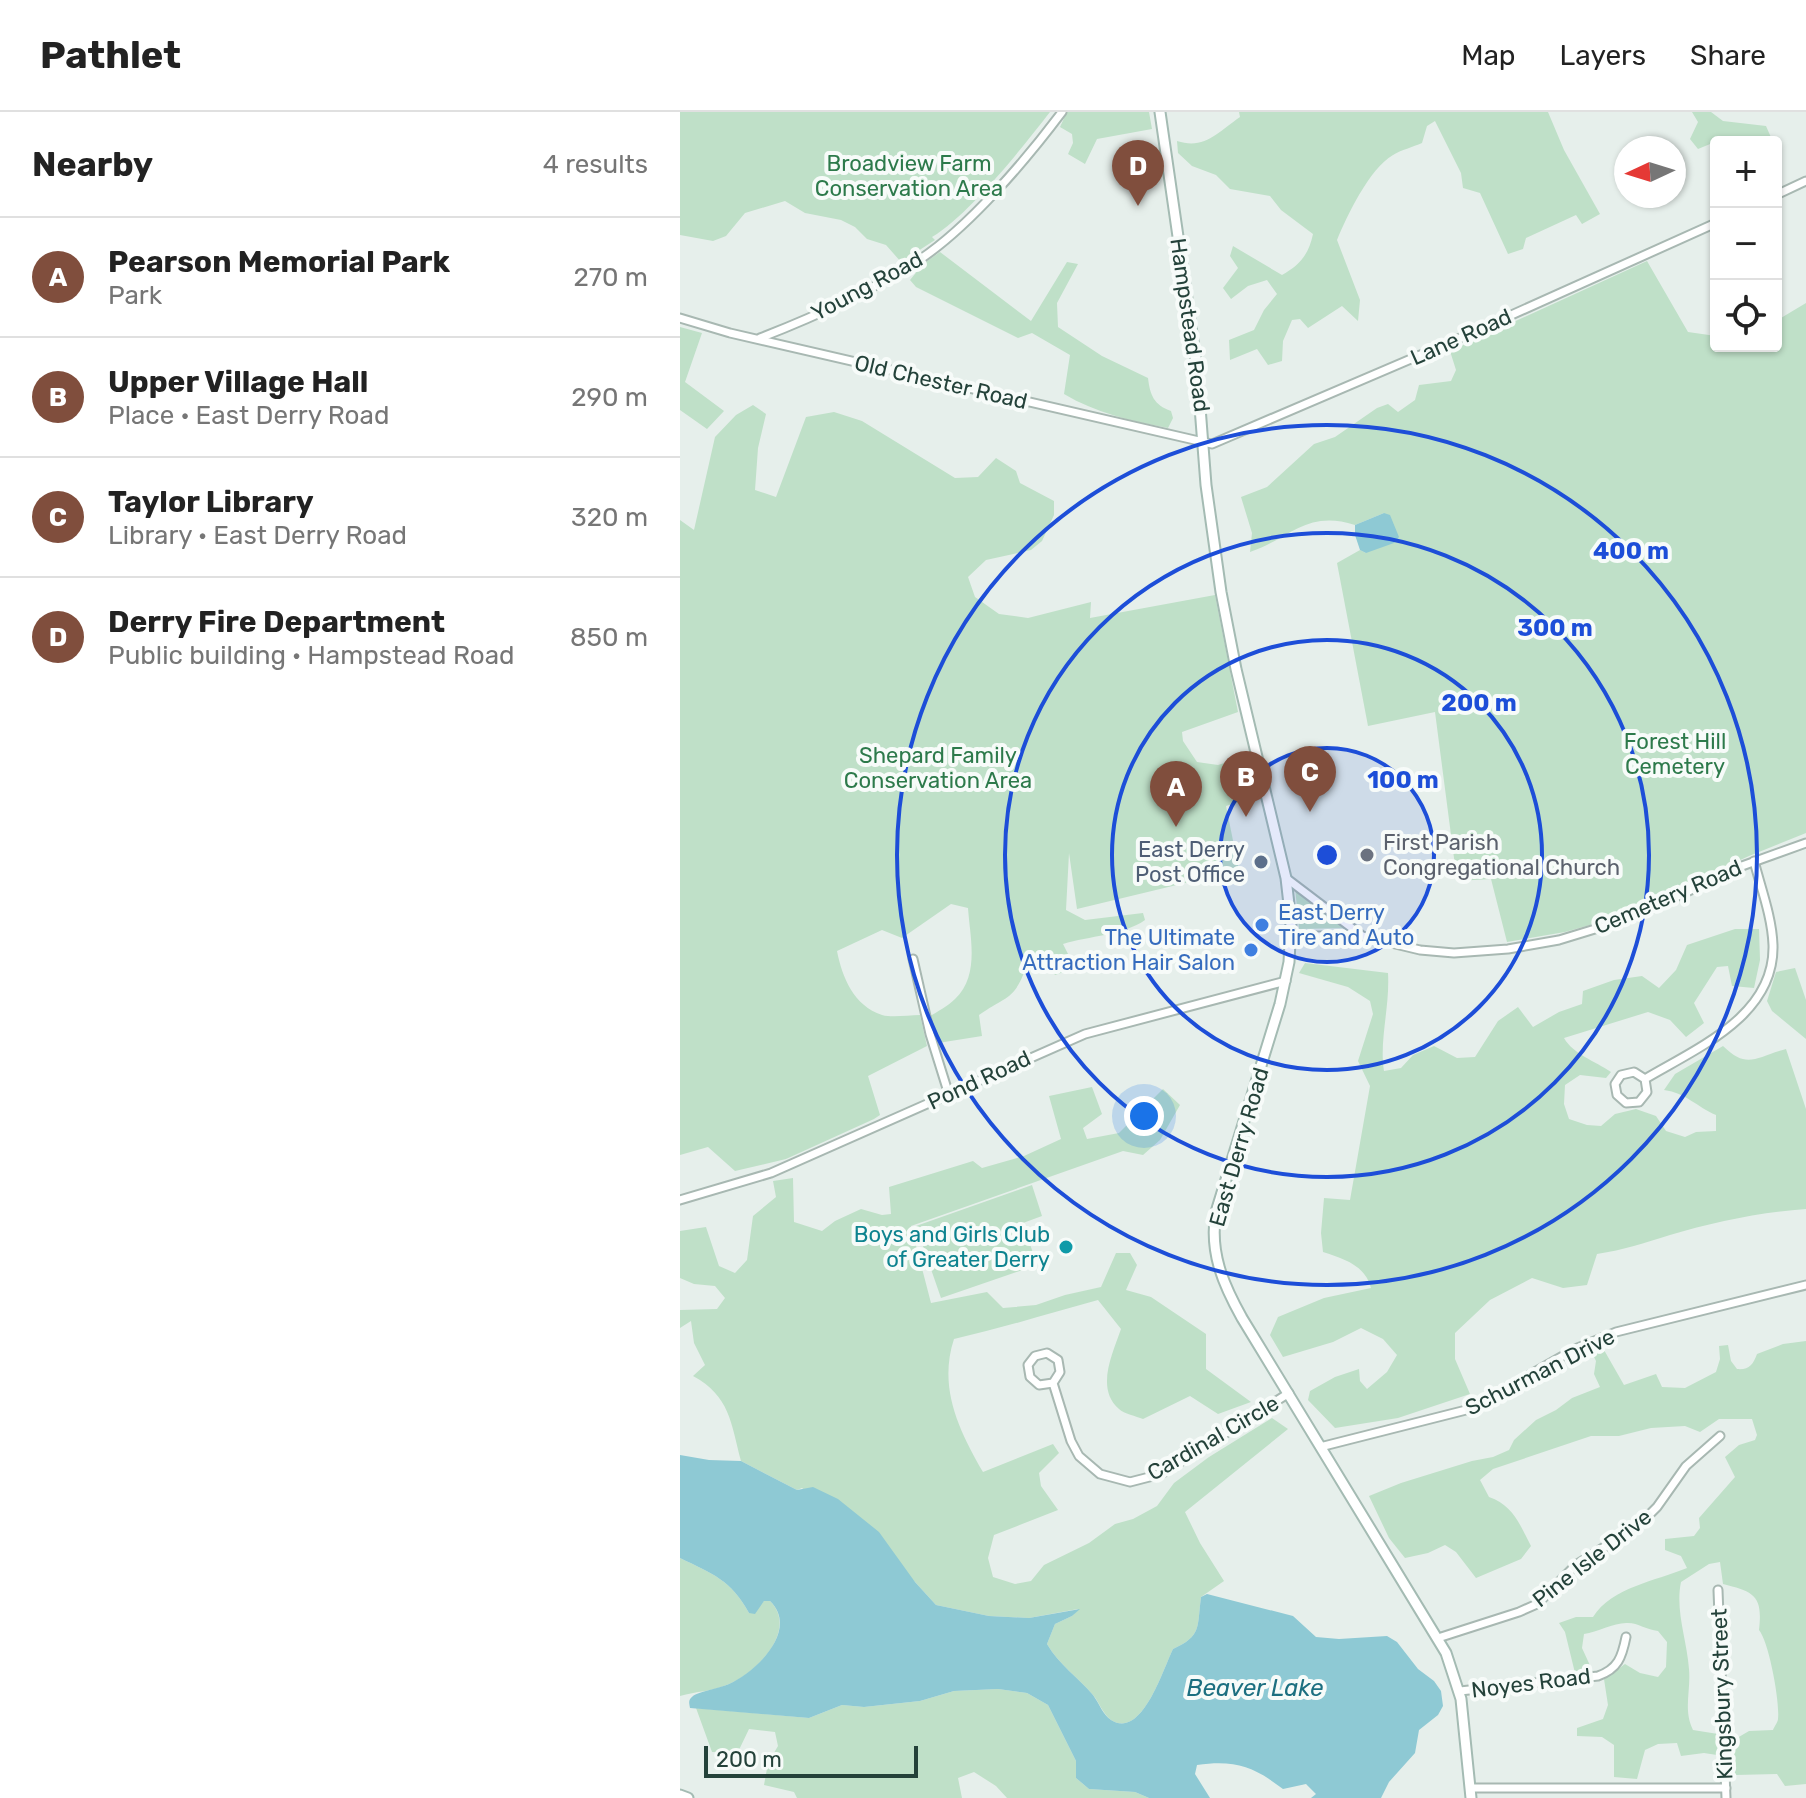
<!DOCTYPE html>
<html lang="en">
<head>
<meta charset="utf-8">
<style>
  :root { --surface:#fff; --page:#f2f2f2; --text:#222; --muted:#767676; --line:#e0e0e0; --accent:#804e3d }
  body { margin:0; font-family:Rubik,sans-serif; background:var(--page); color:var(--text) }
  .controls { position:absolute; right:24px; top:24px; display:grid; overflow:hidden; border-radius:8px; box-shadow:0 2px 6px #0004 }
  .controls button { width:72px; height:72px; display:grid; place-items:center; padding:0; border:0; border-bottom:2px solid var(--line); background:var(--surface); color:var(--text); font:40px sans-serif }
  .compass { position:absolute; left:934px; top:24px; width:72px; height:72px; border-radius:50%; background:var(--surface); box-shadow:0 2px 6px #0004; rotate:266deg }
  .scale { position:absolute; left:24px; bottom:20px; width:214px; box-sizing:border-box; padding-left:8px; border:4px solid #24423a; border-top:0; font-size:22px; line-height:28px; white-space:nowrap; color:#24423a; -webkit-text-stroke:6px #f7fbf9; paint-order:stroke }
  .you { position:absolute; left:464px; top:1004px; width:28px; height:28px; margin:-20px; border:6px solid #fff; border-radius:50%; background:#1a73e8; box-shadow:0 0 0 12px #1a73e833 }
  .badge { display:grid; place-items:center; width:52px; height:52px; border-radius:50%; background:var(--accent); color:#fff; font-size:26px; font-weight:700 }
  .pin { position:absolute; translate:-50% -66px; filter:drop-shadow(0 2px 4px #0008) }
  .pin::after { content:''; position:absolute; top:42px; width:28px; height:24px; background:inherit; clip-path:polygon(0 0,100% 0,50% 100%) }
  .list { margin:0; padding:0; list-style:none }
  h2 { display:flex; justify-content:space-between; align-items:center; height:104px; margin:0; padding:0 32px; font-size:34px }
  h2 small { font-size:26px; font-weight:400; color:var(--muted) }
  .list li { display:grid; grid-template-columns:52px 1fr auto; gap:24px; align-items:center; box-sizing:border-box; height:120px; padding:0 32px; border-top:2px solid var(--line) }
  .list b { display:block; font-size:30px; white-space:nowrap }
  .list p { margin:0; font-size:26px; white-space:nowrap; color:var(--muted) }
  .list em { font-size:26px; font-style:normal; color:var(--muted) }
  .icon { flex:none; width:44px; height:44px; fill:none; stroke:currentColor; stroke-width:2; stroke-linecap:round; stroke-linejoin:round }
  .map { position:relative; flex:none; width:1126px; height:1686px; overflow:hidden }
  header { display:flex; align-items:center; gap:48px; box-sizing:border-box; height:112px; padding:0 40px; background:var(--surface); border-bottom:2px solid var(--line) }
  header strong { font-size:38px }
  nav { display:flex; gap:44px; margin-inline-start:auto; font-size:28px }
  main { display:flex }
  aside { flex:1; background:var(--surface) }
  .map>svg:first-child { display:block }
</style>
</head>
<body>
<header>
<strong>Pathlet</strong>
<nav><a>Map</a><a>Layers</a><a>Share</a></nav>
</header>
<main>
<aside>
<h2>Nearby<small>4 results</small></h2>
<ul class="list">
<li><span class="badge">A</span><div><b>Pearson Memorial Park</b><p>Park</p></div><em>270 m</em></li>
<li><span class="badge">B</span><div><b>Upper Village Hall</b><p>Place · East Derry Road</p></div><em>290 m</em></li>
<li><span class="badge">C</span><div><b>Taylor Library</b><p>Library · East Derry Road</p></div><em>320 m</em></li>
<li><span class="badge">D</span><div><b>Derry Fire Department</b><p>Public building · Hampstead Road</p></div><em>850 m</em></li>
</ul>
</aside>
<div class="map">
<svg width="1126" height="1686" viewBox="0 0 1126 1686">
  <rect width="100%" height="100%" fill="#e6efeb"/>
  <g fill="#bfe0c8">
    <path d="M0,0H370C342,36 290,102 252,125L255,128L221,150L206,133L187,127L175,115L161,108L125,101L105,89L65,101L46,124L33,129L0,123Z"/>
    <polygon points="387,0 469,0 472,17 417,27 405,52 388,42 393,31 392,22 380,15"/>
    <path d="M559,0H868L884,38L920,102L902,112L896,103L846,126L843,137L828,142L800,81L783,76L781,61L755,9L747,14L742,31C733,35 721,38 713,43C689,57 667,104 657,128L680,188L678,209L662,194L628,216L620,207L612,208L603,229L602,249L588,253L577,237L550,248L549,228L574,218L584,198L597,182L587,168L568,174L551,187L543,176L558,156L550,144L553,134L602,163C620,153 629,142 633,122L601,98L590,84L550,77L536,63L512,54L498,41L497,29C525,38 538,20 560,5Z"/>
    <polygon points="1012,0 1031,0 1043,9 1086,14 1093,30 1076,30 1073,26 1035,30 1018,37 1010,27 1018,10"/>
    <path d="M260,140L351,209L387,150L398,152L377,191L378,215L422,244L468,266C470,283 474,293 491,299L493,306L488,316C451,309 416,301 384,282L390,243L352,221L338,226L236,175L230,168L243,152Z"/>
    <path d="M967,149L1008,220L1036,224V234H1096V209L1126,191V721L1069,744L935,806L885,820L827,830L811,767L777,769L755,600L688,614L657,451L680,438L686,441L704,401L675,413C627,397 609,427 570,440L572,421L561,385L587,375L634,332L655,325L697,296L708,292L718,300L735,288L739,273L771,269L776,258L770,239Z"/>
    <polygon points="0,215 22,221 5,270 44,299 27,317 0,298"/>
    <path d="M73,293L86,302L78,336L75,378L96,385L126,305L154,300L182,309L275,366L298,365L316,346L336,359L340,371L374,389V403L362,429L351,438L306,448L288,465L295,485L319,502L348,506L411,490L410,506L535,483L558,600L502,620L503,629L517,650L538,653L560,646L574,662L580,683L546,694L559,758L397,797L389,741L386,798L405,808L463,801L465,808C444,823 409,824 383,832L395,856L375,863L367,849L347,852C335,889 327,883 299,903L302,924L258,931L249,905C258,899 268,894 275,887C300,863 290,826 288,796L271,792L222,826L202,818L157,839C162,865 174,894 202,903C213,906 228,903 240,903L247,934L188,964L200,1003L194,1007L106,1047L55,1059L28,1035L0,1043V408L14,418L35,325L56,303Z"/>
    <polygon points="615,775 668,816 619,817"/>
    <path d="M1055,817H1079L1080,848L1074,876L1052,874L1048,854L1037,855L1014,891L1024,911L1006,925L990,908L968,900L884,926C893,942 915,949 931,960L926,966L900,963L885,973L884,992L889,1007L907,1013L921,1014L935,1002L956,997L976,1004L986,1019L1005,1025L1016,1020L1036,1019V1003C1017,995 1006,981 984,978L995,962L1043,934C1068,958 1075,945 1106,937L1126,997V1097C1081,1100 1033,1110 990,1123C964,1131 944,1138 917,1142L907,1173L883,1176L852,1166L810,1188L775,1221V1247L790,1282L718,1306L655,1316L628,1288L630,1279L655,1265L679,1257L680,1269L687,1277L707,1260L717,1243L703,1227L681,1216L653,1230L603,1245L590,1223L598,1205L644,1186L691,1176C685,1153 664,1147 643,1140L641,1121L644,1086L670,1088L690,974L678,949L693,902L690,889L668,875L619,861L625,851L708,861C710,895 699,929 704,959L721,956L733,943L754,934L777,946L795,945L818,909L838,895L853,915L879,900L902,892L903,879L934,868L962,864L979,876L996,858L1007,833Z"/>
    <polygon points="1115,856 1126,888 1126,927 1092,899 1087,889 1096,860"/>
    <path d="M412,975L422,1002L403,1016L407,1027L439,1021L483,977L500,993L480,1028L463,1043L443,1039L231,1114L251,1191L307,1180L323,1196L356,1193L385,1183L421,1175L436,1141H450L457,1153L446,1178L471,1185L526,1222V1257L571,1290L538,1302L510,1284L463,1307C456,1304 444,1302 439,1297C415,1276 433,1241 441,1217L418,1188C370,1201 323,1216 274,1227C258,1276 279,1318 303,1360L373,1332L379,1341L359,1361L361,1374L378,1398L314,1423L308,1446L313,1465L335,1472L351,1469L364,1453L409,1431L435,1412L453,1407L477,1394L494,1371L529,1345L592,1306L608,1317L505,1400L520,1431L544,1469L521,1485C517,1515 522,1524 493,1537C483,1557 462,1628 431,1608C423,1602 419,1590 413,1583C398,1565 379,1553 367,1532L375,1512L392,1504L398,1497L349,1506L309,1504L256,1493L235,1470L122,1376L117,1378L61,1349C51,1311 50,1284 13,1264L25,1253L14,1231L11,1209L0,1216V1198L37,1197L45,1186L35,1174L14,1172L0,1166V1119L26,1115L39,1154L55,1161L67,1148L73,1104L96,1085L93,1069L113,1066L114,1110L142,1119L155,1109L181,1097L202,1103L211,1102L209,1075L293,1049L302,1056L344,1044L381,1027L369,984Z"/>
    <polygon points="352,1073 362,1104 343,1111 357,1153 261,1186 236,1114"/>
    <path d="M1126,1229V1672L1105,1674L1097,1662L1055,1663L1052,1629L1069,1619L1093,1618C1094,1615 1098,1610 1098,1607C1100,1590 1089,1530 1079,1518C1083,1483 1074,1480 1043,1472L1040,1450L1029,1452L1001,1470C995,1499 1007,1528 1009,1557C1011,1579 1003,1598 1013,1618L1038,1622L1037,1643L1024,1641L1001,1644L997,1631L978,1632L965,1638L957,1667L934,1665V1633L922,1625L897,1624V1616L923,1607L928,1593L924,1567L945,1552L960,1561L978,1565L986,1555L987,1530L978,1519C967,1518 958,1511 948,1511C935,1510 918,1520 904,1522L902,1536L913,1560L895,1561L885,1520L879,1511L896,1505H913C932,1475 976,1469 1007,1456L1001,1444L985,1438V1427L1014,1424L1020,1416L1019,1406L1055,1365L1045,1345L1059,1333L1075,1328L1077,1323L1072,1307H1039L1020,1320L1005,1314L971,1316L939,1324H911L813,1357L800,1368L809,1385C833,1393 840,1413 851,1434L841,1447L796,1466L776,1440L765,1433L748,1441L725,1446L709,1426L689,1384L721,1371L792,1349L813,1345L829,1338L834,1328L856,1308L876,1298L892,1286L920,1275L914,1262L916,1249L912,1241L924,1238L944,1273L976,1262L982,1275L1005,1276L1036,1260L1040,1247L1039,1234L1048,1233L1051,1249L1057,1257C1069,1258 1073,1253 1077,1242L1103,1232Z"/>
    <path d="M0,1446C33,1462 51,1468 69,1501L84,1489H90C119,1518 76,1561 49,1572C32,1580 16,1579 0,1584Z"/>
    <polygon points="318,1577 347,1581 368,1593 396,1649 396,1666 409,1677 455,1680 469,1686 327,1686 316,1674 294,1660 278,1666 282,1686 117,1686 114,1680 84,1673 88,1651 98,1634 95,1620 69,1617 58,1640 32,1640 16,1596 129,1606 162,1593 184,1595 240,1589 274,1579"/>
  </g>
  <g fill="#8ec9d4">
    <polygon points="704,401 710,403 719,425 714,431 686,441 680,438 675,423 675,413"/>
    <path d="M0,1343L29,1348L61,1349L117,1378L133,1375L158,1387L199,1420L235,1470L256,1493L309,1504L349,1506L400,1497L392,1504L375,1512L367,1532C379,1553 398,1565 413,1583C419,1591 423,1603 431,1608C462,1628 483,1557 493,1537C522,1524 517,1515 521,1485L527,1482L613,1504L636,1525L659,1527L707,1524L717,1530L738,1557L754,1569L761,1579L763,1594L758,1603L739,1618L735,1641L709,1670L701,1686H631L636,1682L626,1672L603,1677C573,1654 555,1648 517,1653L515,1662L530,1686H469L455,1680L409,1677L396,1666V1649L368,1593L347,1581L318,1577L274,1579L240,1589L184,1595L162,1593L129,1606L10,1596C9,1590 8,1588 13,1584C18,1580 40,1576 49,1572C75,1561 120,1518 90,1489H84L75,1502L69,1501C51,1468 33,1462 0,1446Z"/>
  </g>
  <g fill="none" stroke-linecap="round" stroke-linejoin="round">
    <g stroke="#a8b8b2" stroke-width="11">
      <g id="street">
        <polyline points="1096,83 1126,69"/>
        <polyline points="0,206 50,221 532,332 787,223 1036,111"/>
        <path d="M80,226C134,205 190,180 239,148C289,115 346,48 382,0"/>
        <polyline points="606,766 681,823"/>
        <polyline points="611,824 682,824 740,838 774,841 828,837 879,828 951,806 1062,754 1126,731"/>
        <polyline points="233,847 250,922 269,983"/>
        <path d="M965,967L967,980L959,990L946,991L937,983L935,972L941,963L954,960L965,967C1017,936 1095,904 1093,833C1092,805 1081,776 1074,749"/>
        <polyline points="0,1088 91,1061 405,922 606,869"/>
        <polyline points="373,1271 380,1260 378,1248 367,1241 355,1244 348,1253 350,1265 359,1273 373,1271 391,1329 399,1344 420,1362 450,1370 481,1362 609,1281"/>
        <polyline points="640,1335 790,1297 895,1237 936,1220 1126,1173"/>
        <polyline points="1038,1478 1046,1686"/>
        <polyline points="758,1526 839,1500 857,1492 896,1453 959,1413 977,1395 1006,1354 1040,1324"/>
        <path d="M780,1579L918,1564C938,1557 942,1545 946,1525"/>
        <polyline points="790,1676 1046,1676"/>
      </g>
    </g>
    <g stroke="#a4bbb3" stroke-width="13">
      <g id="secondary">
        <path d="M480,0L517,256L526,373L541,480L556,557L606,766L611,810L609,850L600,892L536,1100C529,1140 543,1172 562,1206L766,1541L781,1587L791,1686"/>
        <polyline points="0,1683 8,1686"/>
      </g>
    </g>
    <use href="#street" stroke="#fff" stroke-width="7"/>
    <use href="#secondary" stroke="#fff" stroke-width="9"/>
  </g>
  <circle cx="647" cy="743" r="107" fill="#1d4ed8" fill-opacity=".12"/>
  <g fill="none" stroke="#1d4ed8" stroke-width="4">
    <circle cx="647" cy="743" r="107"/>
    <circle cx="647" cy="743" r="215"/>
    <circle cx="647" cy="743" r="322"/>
    <circle cx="647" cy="743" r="430"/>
  </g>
  <circle fill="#6b7280" stroke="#f7fbf9" stroke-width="3" cx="687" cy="743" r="8"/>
  <circle fill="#5c6f8a" stroke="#f7fbf9" stroke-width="3" cx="581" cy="750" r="8"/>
  <g fill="#3f7fe0" stroke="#f7fbf9" stroke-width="3">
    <circle cx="582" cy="813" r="8"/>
    <circle cx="571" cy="838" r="8"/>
  </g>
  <circle fill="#0f9aa8" stroke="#f7fbf9" stroke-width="3" cx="386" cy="1135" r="8"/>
  <g text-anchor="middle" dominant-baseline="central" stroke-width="8" stroke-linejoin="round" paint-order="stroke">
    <g font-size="22" fill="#2d7a4b" stroke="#f7fbf9">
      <text x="229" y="51">Broadview Farm<tspan x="229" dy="25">Conservation Area</tspan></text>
      <text x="995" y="629">Forest Hill<tspan x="995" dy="25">Cemetery</tspan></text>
      <text x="258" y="643">Shepard Family<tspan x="258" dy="25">Conservation Area</tspan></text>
    </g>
    <g font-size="22" fill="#24423a" stroke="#f7fbf9">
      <text transform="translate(187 174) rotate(-28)">Young Road</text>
      <text transform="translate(510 213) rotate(82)">Hampstead Road</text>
      <text transform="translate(781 225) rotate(-24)">Lane Road</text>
      <text transform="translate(261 270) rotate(13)">Old Chester Road</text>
      <text transform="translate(988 785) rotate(-23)">Cemetery Road</text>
      <text transform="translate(299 968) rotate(-25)">Pond Road</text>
      <text transform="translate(559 1035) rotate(-74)">East Derry Road</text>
      <text transform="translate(860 1260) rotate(-27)">Schurman Drive</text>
      <text transform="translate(533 1326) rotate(-30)">Cardinal Circle</text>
      <text transform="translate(912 1446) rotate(-38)">Pine Isle Drive</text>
      <text transform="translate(851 1571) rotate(-7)">Noyes Road</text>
      <text transform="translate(1042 1582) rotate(-92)">Kingsbury Street</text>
    </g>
    <g font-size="22" fill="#5b616d" stroke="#f7fbf9" text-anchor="start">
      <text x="703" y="730">First Parish<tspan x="703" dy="25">Congregational Church</tspan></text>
    </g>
    <g font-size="22" fill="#4e5e75" stroke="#f7fbf9" text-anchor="end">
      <text x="565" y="737">East Derry<tspan x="565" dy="25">Post Office</tspan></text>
    </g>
    <g font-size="22" fill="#366cbe" stroke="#f7fbf9" text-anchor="start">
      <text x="598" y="800">East Derry<tspan x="598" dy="25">Tire and Auto</tspan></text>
      <text x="555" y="825" text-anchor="end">The Ultimate<tspan x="555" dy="25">Attraction Hair Salon</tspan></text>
    </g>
    <g font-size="22" fill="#0d838f" stroke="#f7fbf9" text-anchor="end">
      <text x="370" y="1122">Boys and Girls Club<tspan x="370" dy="25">of Greater Derry</tspan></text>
    </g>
    <g font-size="24" font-style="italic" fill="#1c6f80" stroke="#f7fbf9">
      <text x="575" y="1576">Beaver Lake</text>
    </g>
  </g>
  <circle cx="647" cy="743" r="12" fill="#1d4ed8" stroke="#f7fbf9" stroke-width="4"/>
  <g font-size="24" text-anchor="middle" font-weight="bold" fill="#1d4ed8" stroke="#f7fbf9" stroke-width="8" stroke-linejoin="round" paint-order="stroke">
    <text x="951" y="447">400 m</text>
    <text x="875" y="524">300 m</text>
    <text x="799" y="599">200 m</text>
    <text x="723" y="676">100 m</text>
  </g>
</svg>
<div class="controls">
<button>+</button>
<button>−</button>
<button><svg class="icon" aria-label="locate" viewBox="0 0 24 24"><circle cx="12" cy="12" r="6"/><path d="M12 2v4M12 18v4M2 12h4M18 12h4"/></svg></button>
</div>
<svg class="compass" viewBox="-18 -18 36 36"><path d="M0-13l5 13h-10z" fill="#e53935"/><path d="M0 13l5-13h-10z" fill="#767676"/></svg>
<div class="scale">200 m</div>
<div class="you"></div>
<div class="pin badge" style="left:496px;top:715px">A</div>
<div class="pin badge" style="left:566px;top:705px">B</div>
<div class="pin badge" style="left:630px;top:700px">C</div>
<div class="pin badge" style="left:458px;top:94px">D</div>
</div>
</main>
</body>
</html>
